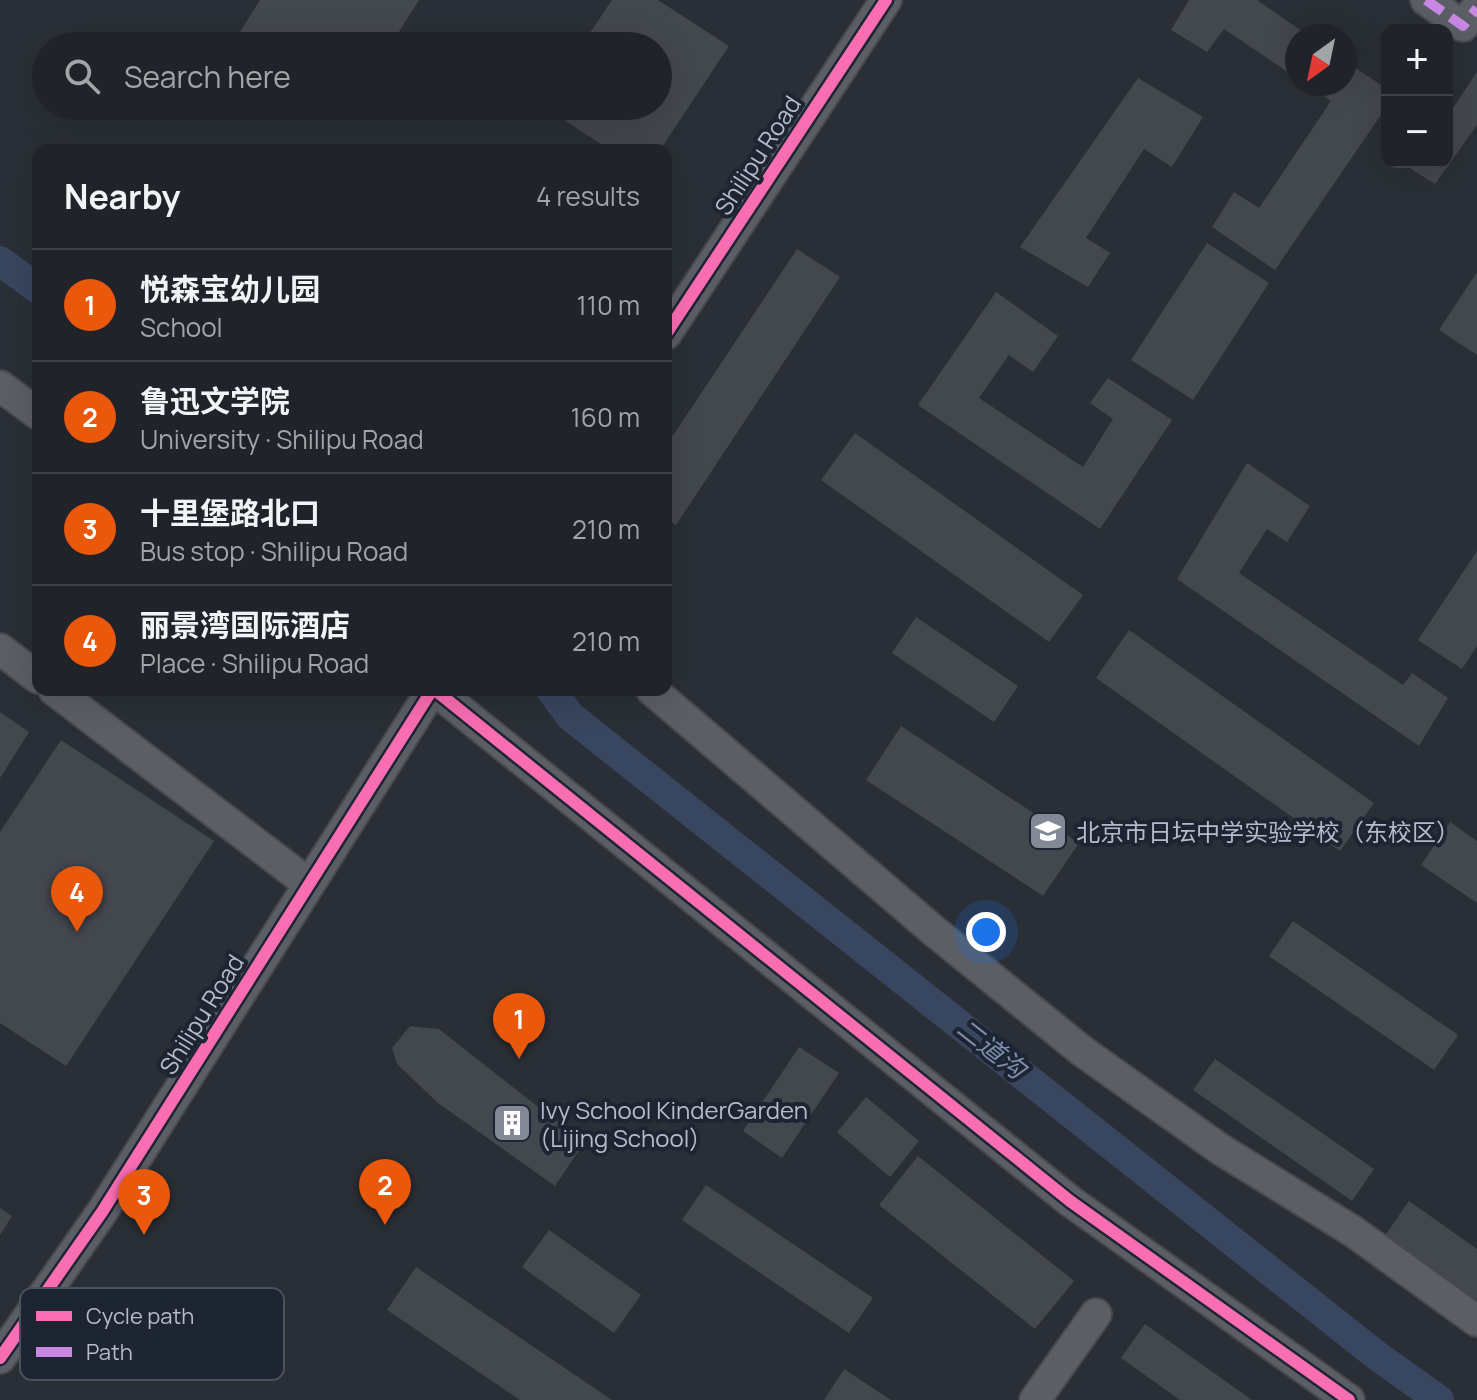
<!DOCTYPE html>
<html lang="en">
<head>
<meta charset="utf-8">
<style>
  :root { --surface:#202329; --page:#2d2f35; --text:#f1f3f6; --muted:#a2a4a8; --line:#3d4046; --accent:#ea580c }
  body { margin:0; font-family:Manrope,"Noto Sans SC",sans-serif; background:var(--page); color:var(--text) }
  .controls { position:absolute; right:24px; top:24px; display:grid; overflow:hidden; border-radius:16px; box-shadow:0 8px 32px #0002 }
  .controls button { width:72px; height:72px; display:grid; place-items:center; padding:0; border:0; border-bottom:2px solid var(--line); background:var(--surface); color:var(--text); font:40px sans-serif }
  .compass { position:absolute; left:1285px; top:24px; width:72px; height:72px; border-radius:50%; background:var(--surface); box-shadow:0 8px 32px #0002; rotate:213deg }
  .you { position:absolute; left:986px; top:932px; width:28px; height:28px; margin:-20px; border:6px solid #fff; border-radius:50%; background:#1a73e8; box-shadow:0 0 0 12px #1a73e833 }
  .badge { display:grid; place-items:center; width:52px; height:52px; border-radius:50%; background:var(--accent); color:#fff; font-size:26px; font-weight:700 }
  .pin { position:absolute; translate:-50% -66px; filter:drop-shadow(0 2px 4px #0008) }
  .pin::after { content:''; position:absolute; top:42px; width:28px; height:24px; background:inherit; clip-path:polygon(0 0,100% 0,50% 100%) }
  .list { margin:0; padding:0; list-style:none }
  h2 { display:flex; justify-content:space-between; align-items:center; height:104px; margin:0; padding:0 32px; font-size:34px }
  h2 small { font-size:26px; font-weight:400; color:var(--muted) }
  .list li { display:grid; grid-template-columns:52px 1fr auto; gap:24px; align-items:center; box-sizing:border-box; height:112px; padding:0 32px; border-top:2px solid var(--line) }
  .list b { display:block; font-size:30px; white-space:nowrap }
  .list p { margin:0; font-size:26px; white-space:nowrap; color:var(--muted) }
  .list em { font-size:26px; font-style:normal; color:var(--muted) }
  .icon { flex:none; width:44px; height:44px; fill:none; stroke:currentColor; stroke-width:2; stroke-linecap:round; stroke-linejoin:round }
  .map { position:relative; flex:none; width:1477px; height:1400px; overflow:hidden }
  .search { position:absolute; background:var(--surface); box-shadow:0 8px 32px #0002; left:32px; top:32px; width:640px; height:88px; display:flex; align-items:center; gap:20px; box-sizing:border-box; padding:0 28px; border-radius:44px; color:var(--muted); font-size:30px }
  .panel { position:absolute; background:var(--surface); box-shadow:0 8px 32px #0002; left:32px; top:144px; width:640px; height:552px; border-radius:16px }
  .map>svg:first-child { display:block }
</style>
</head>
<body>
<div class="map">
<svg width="1477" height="1400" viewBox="0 0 1477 1400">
  <rect width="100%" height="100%" fill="#2a2f37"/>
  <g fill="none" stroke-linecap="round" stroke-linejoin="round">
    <g stroke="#39465f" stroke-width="30">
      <polyline points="0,261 38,289"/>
      <polyline points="551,690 570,716 1376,1355 1439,1400"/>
    </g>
  </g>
  <g fill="#43474e">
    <polygon points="260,0 419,0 390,46 231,46"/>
    <polygon points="612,0 658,0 729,46 660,150 610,150 543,106 658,106 658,46 581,46"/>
    <polygon points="1189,0 1257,0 1309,36 1297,36 1297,78 1224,29 1207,52 1171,30"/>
    <polygon points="1345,61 1387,89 1387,106 1275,270 1212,227 1234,192 1259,208 1331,101 1305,84 1345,84"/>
    <polygon points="1477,72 1477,125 1435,184 1411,169 1416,162 1447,162 1447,117"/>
    <polygon points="1138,78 1203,117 1172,167 1144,149 1086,238 1110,253 1088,287 1020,247"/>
    <polygon points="326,106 351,106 344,117"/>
    <polygon points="1207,243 1269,283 1193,400 1131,360"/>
    <polygon points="797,249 840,277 676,525 666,518 666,446"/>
    <polygon points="1477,272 1477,355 1439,330"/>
    <polygon points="996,292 1058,336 1033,372 1009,355 979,398 1083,467 1113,419 1090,403 1108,378 1172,420 1100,529 918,405"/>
    <polygon points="855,433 1083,595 1049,642 821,480"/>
    <polygon points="1247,463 1310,506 1287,542 1267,529 1239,573 1403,685 1412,673 1448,698 1419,746 1177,579"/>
    <polygon points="1477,551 1477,646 1462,669 1418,640"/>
    <polygon points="916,617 1018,686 994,722 892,653"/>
    <polygon points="1129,630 1374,803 1340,851 1096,678"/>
    <polygon points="0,712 29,732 0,778"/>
    <polygon points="901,726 1079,843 1043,896 866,780"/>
    <polygon points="61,740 214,841 66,1066 0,1023 0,832"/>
    <polygon points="1450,822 1477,841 1477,903 1421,865"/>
    <polygon points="1293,921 1458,1035 1434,1070 1269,956"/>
    <polygon points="410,1026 439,1029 584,1143 555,1186 438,1103 397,1064 392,1048"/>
    <polygon points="799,1047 839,1073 782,1158 743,1131"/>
    <polygon points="1215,1059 1374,1169 1352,1201 1193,1090"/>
    <polygon points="866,1097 919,1141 890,1177 837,1132"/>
    <polygon points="918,1156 1074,1281 1035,1329 879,1205"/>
    <polygon points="706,1185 873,1298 849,1333 682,1220"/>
    <polygon points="1409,1201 1477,1249 1477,1301 1384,1237"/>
    <polygon points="0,1208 12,1216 0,1235"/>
    <polygon points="549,1230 641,1295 614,1333 522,1267"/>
    <polygon points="416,1267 612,1400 520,1400 387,1310"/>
    <polygon points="1145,1324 1252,1400 1180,1400 1121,1358"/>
    <polygon points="844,1369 891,1400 824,1400"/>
  </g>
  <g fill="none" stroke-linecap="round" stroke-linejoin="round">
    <g stroke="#464a50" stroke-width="34">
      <g id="minor">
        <polyline points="1426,0 1463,26 1477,8"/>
        <polyline points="666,334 886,0"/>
        <polyline points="0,386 38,414"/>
        <polyline points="0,649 38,678"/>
        <polyline points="54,690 309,884"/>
        <polyline points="435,690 1070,1201 1349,1400"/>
        <polyline points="652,690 934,931 1082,1051 1220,1149 1354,1232 1477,1321"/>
        <polyline points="0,1358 102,1212 432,690"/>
        <polyline points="1035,1400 1096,1314"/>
      </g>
    </g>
    <use href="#minor" stroke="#5b5e65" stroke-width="30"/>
    <polyline stroke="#c787e3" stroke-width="10" stroke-dasharray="20 10" stroke-linecap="butt" points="1426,0 1463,26 1477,8"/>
    <g stroke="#1e2532" stroke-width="17">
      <g id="cycleway">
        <polyline points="666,334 886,0"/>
        <polyline points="435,690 1070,1201 1349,1400"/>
        <polyline points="0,1358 102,1212 432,690"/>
      </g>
    </g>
    <use href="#cycleway" stroke="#f96db3" stroke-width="12"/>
  </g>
  <defs>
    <g id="school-square" transform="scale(2)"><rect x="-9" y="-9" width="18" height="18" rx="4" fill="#848a95" stroke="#1e2532"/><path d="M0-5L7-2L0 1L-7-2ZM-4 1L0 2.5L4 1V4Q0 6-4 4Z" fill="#fff"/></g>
    <g id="building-square" transform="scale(2)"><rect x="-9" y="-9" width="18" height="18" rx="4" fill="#848a95" stroke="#1e2532"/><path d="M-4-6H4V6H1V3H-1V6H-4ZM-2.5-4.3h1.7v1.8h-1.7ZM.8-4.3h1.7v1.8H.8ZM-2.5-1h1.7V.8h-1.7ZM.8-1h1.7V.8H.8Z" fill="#fff"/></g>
  </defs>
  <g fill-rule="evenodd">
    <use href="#school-square" x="1048" y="831"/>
    <use href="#building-square" x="512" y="1123"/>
  </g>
  <g text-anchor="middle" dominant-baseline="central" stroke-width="8" stroke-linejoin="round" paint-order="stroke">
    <g font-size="24" fill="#b5bbc8" stroke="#1e2532">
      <text transform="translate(757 155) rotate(-57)">Shilipu Road</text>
      <text transform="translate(201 1014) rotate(-58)">Shilipu Road</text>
    </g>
    <g font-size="24" fill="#b5bbc8" stroke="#1e2532" text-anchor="start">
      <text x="1076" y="831">北京市日坛中学实验学校（东校区）</text>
      <text x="540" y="1109">Ivy School KinderGarden<tspan x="540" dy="28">(Lijing School)</tspan></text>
    </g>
    <g font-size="26" font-style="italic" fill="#7e8fae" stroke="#1e2532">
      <text transform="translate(992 1048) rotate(38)">二道沟</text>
    </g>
  </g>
  <rect x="20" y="1288" width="264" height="92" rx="12" fill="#1e2532" stroke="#4b525f" stroke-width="2"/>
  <rect x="36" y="1311" width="36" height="10" fill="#f96db3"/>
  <rect x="36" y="1347" width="36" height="10" fill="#c787e3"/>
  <g font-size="22" fill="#b5bbc8">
    <text x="86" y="1324">Cycle path</text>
    <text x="86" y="1360">Path</text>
  </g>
</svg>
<div class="controls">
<button>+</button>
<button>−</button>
</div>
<svg class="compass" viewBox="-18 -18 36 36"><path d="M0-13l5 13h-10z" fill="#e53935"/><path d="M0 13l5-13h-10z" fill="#a2a4a8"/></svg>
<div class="you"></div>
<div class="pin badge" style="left:519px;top:1059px">1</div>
<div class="pin badge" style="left:385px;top:1225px">2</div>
<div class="pin badge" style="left:144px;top:1235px">3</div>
<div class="pin badge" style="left:77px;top:932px">4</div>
<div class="search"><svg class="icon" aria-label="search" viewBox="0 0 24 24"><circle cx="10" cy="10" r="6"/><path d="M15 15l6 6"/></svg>Search here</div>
<section class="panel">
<h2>Nearby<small>4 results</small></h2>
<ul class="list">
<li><span class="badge">1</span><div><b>悦森宝幼儿园</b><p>School</p></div><em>110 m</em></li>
<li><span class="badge">2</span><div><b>鲁迅文学院</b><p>University · Shilipu Road</p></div><em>160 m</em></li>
<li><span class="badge">3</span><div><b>十里堡路北口</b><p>Bus stop · Shilipu Road</p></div><em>210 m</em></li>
<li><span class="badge">4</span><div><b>丽景湾国际酒店</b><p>Place · Shilipu Road</p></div><em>210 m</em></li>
</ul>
</section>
</div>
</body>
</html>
